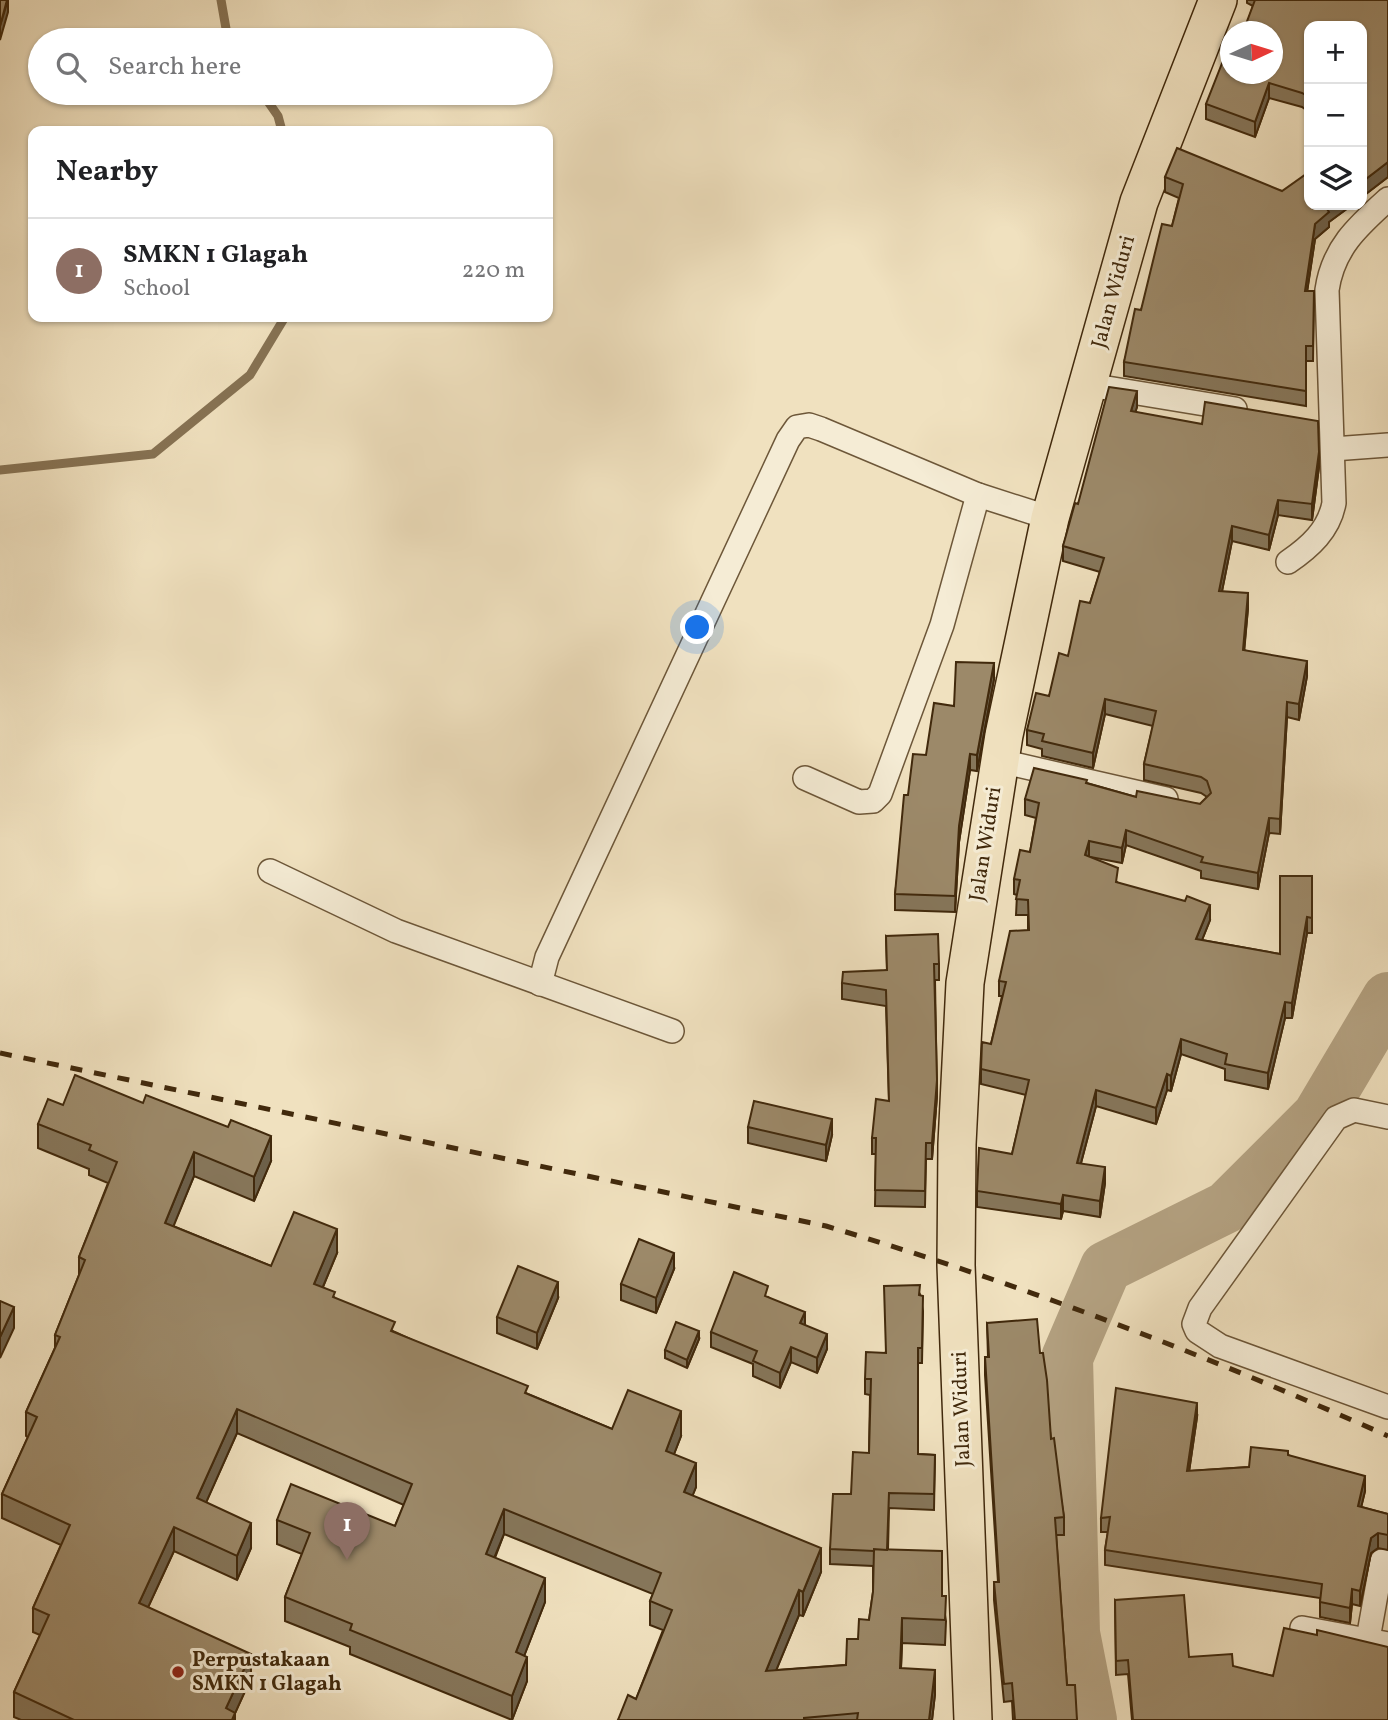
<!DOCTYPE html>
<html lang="en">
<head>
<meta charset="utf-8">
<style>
  :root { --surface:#fff; --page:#f2f2f2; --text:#202124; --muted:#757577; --line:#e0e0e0; --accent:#8f2418 }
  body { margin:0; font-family:Vollkorn,serif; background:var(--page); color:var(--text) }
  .controls { position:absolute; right:21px; top:21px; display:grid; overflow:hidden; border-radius:14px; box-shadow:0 2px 5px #0004 }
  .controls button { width:63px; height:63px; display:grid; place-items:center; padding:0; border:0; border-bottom:2px solid var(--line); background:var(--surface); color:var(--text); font:35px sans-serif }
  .compass { position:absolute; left:1220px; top:21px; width:63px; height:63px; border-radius:50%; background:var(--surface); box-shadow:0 2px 5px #0004; rotate:86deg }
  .you { position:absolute; left:698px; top:628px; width:24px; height:24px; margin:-18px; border:5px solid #fff; border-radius:50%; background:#1a73e8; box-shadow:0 0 0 10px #1a73e833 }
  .badge { display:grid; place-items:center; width:46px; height:46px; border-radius:50%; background:var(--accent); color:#fff; font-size:23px; font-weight:700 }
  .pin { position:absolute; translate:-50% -58px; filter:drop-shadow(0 2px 4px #0008) }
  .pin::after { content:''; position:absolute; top:37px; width:24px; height:21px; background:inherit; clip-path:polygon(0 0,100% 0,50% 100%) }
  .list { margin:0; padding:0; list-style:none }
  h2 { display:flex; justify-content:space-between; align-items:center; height:91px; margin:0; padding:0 28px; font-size:30px }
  h2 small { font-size:23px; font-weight:400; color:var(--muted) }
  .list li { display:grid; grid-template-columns:46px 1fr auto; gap:21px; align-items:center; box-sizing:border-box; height:105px; padding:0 28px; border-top:2px solid var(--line) }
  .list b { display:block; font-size:26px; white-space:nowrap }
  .list p { margin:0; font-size:23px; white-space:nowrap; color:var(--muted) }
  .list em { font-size:23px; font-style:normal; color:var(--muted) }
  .icon { flex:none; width:38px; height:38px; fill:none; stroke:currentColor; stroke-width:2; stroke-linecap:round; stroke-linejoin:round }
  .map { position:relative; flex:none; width:1388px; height:1720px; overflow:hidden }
  .search { position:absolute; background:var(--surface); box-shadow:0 2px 5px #0004; left:28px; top:28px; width:525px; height:77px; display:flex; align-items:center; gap:18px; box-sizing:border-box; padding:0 24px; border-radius:38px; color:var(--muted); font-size:26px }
  .panel { position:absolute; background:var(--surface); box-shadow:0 2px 5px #0004; left:28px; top:126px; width:525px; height:196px; border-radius:14px }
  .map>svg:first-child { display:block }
</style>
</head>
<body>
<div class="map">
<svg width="1388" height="1720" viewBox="0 0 1388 1720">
  <rect width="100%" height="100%" fill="#f0e1bf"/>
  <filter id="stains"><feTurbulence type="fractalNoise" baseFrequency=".00286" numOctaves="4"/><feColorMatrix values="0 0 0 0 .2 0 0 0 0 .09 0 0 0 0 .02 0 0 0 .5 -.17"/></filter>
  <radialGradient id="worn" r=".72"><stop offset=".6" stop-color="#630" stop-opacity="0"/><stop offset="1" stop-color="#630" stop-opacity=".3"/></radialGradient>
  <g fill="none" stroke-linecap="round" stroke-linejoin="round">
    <g stroke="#867253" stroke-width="9">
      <polyline points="221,0 228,40"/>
      <polyline points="262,93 278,116 282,131"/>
      <polyline points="0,470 153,454 250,375 285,317"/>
    </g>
    <polyline stroke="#b4a282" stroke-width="52" points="1091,1720 1074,1633 1067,1358 1106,1267 1227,1207 1318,1116 1388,998"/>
    <g stroke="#6d5739" stroke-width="26">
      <g id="street">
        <polyline points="1089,385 1235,409"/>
        <polyline points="1333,449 1388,445"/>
        <path d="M1288,562C1310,547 1329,530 1334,503L1327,290C1333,248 1358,226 1388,199"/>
        <polyline points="1000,761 1166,799"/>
        <polyline points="805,778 859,802 873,801 880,794 942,625 978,495"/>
        <polyline points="270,871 396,931 672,1031"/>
        <polyline points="540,984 547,957 788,440 797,427 809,425 821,429 978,495 1050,518"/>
        <polyline points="1388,1117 1354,1110 1336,1118 1200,1308 1194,1324 1197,1331 1220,1346 1388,1407"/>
        <polyline points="1302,1628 1388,1644"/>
        <polyline points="1368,1639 1382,1561"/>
      </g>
    </g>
    <g stroke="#41290c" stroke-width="40">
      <polyline id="primary" points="973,1720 956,1265 957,1144 965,983 1004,735 1050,518 1139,202 1218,0"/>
    </g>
    <use href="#street" stroke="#f5ecd5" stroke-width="23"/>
    <use href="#primary" stroke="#f0e1bf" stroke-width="37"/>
    <path stroke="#41290c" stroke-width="5" stroke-dasharray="12 12" stroke-linecap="butt" d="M0,1053L826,1226C1018,1283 1204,1354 1388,1436"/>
  </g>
  <g fill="#86765a" stroke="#41290c" stroke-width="2">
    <polygon points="1247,0 1388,0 1388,177 1362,197 1362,26 1309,26 1309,112 1302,107 1269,98 1255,137 1206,119 1206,104 1230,74 1253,6 1247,3"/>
    <polygon points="1165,177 1282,191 1309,205 1352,205 1329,222 1329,227 1315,239 1307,291 1314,291 1313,361 1306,361 1306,406 1124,376 1124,362 1141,310 1172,226 1179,198 1165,192"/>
    <polygon points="1137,407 1135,412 1319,467 1312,520 1278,515 1269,550 1232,541 1222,591 1248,608 1244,650 1307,676 1299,720 1287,717 1280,834 1269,833 1258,889 1201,878 1201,871 1126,845 1122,863 1091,857 1118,883 1210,920 1202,940 1280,954 1312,876 1312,933 1307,933 1292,1018 1285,1018 1268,1089 1225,1080 1225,1069 1181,1054 1171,1091 1167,1090 1156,1124 1096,1106 1081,1163 1105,1183 1100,1217 1063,1211 1061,1219 977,1207 977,1191 1012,1154 1026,1095 981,1084 981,1069 991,1044 1002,996 999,996 999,981 1028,930 1028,915 1016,915 1017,895 1014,894 1014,879 1030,852 1036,818 1025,815 1025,799 1087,783 1136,797 1200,804 1207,797 1201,793 1144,780 1144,764 1153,726 1105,714 1093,768 1042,756 1042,749 1027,745 1027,730 1049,696 1068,656 1090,603 1100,572 1063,561 1063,546 1078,504"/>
    <polygon points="994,679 977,771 970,770 959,842 955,912 895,910 895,894 908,795 954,706"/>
    <polygon points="886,936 939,964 939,980 935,980 937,1096 932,1159 926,1159 925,1207 875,1206 876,1154 872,1154 872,1138 889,1101 886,1006 842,999 842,983 887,970"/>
    <polygon points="63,1105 271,1161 254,1201 194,1176 173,1226 271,1266 337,1253 323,1287 335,1298 395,1332 528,1394 612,1429 681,1436 674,1454 696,1487 692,1496 821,1572 803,1616 799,1615 776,1670 846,1665 869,1620 873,1592 873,1566 830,1564 830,1549 851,1494 869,1453 870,1395 865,1394 865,1379 885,1353 920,1295 923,1311 922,1363 918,1363 918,1454 935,1455 934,1510 889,1508 888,1550 942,1596 946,1621 945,1645 902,1643 901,1668 935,1694 932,1720 618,1720 636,1699 663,1630 650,1625 650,1601 653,1594 504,1534 495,1558 545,1602 524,1656 527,1681 512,1720 350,1654 350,1647 285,1621 285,1597 302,1554 277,1544 277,1520 395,1526 404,1505 237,1433 206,1502 251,1548 237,1580 174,1551 148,1607 251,1678 235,1713 235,1720 21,1720 14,1717 14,1692 40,1635 33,1632 33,1608 61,1545 2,1518 2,1494 28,1437 26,1436 26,1412 55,1348 55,1335 79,1275 79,1257 108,1183 89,1175 89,1169 38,1148 38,1124"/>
    <polygon points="748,1127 832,1135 826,1161 748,1143"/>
    <polygon points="674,1269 656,1313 621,1300 621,1284"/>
    <polygon points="768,1297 805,1325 827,1349 817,1373 791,1362 780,1388 753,1376 753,1364 711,1347 711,1332"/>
    <polygon points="558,1298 537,1349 497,1333 497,1317"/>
    <polygon points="987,1323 1040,1353 1051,1439 1064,1517 1064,1535 1056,1535 1067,1685 1077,1720 1013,1720 1012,1701 1004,1702 994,1600 994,1582 998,1582 985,1375 985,1357 988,1357"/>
    <polygon points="699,1339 687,1368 665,1358 665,1350"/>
    <polygon points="1197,1417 1189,1471 1249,1467 1288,1455 1365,1491 1361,1507 1388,1514 1388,1550 1378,1548 1371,1553 1360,1606 1352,1604 1350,1623 1320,1617 1320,1598 1105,1565 1105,1550 1108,1532 1101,1532 1101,1518"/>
    <polygon points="1115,1600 1189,1657 1273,1676 1317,1635 1388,1720 1132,1720 1128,1674 1116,1675"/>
  </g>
  <g fill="#6d604a" stroke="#41290c" stroke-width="2">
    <polygon points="8,0 8,12 0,40 0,26"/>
    <polygon points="1269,83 1269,98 1255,137 1255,122"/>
    <polygon points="1388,162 1388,177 1362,197 1362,182"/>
    <polygon points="1333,205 1352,205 1329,222 1329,227 1315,239 1305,306 1305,291 1315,224 1327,209"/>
    <polygon points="1137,391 1137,407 1131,426 1131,411"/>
    <polygon points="1319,452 1319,467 1312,520 1312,504"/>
    <polygon points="1278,500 1278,515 1269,550 1269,535"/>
    <polygon points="1232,526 1232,541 1219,606 1219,591"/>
    <polygon points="1248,593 1248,608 1243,665 1243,650"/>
    <polygon points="1307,661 1307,676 1299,720 1299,704"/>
    <polygon points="994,663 994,679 977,771 977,755"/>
    <polygon points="1105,699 1105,714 1093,768 1093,753"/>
    <polygon points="1287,702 1287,717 1280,834 1280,819"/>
    <polygon points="970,754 970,770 959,842 955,912 959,826"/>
    <polygon points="1269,818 1269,833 1258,889 1258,873"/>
    <polygon points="1126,830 1126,845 1122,863 1122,848"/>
    <polygon points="1089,841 1089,857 1085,855"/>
    <polygon points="1210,905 1210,920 1196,955 1196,939"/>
    <polygon points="1307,917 1307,933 1292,1018 1292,1003"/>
    <polygon points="1285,1002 1285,1018 1268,1089 1268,1073"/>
    <polygon points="1181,1039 1181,1054 1171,1091 1171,1076"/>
    <polygon points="1167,1074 1167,1090 1156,1124 1156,1108"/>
    <polygon points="937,1080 937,1096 932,1159 932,1143"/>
    <polygon points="1096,1090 1096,1106 1077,1178 1077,1163"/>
    <polygon points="832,1119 832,1135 826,1161 826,1145"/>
    <polygon points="271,1136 271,1161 254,1201 254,1177"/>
    <polygon points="194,1152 194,1176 165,1247 165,1223"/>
    <polygon points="1105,1167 1105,1183 1100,1217 1100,1201"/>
    <polygon points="1063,1195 1063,1211 1061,1219 1061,1204"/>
    <polygon points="337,1229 337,1253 314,1308 314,1284"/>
    <polygon points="674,1253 674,1269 656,1313 656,1298"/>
    <polygon points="558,1282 558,1298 537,1349 537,1333"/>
    <polygon points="14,1307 14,1328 0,1358 0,1337"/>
    <polygon points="805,1312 805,1327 800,1323"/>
    <polygon points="699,1331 699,1339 687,1368 687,1360"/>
    <polygon points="827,1334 827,1349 817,1373 817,1358"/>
    <polygon points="791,1347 791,1362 780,1388 780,1373"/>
    <polygon points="1197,1403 1197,1417 1187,1486 1187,1471"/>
    <polygon points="237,1409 237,1433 197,1523 197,1498"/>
    <polygon points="681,1411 681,1436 666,1475 666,1451"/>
    <polygon points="696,1463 696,1487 684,1517 684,1492"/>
    <polygon points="1365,1476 1365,1491 1358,1521 1358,1506"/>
    <polygon points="504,1509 504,1534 486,1578 486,1554"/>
    <polygon points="251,1523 251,1548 237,1580 237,1556"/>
    <polygon points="174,1527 174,1551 139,1627 139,1603"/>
    <polygon points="1378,1533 1378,1548 1371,1553 1360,1606 1360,1591 1371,1538"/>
    <polygon points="821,1548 821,1572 803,1616 803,1592"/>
    <polygon points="545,1578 545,1602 516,1677 516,1652"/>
    <polygon points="1352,1589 1352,1604 1350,1623 1350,1608"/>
    <polygon points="799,1590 799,1615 766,1695 766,1671"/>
    <polygon points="902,1618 902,1643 900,1692 900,1668"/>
    <polygon points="251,1654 251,1678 232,1720 226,1708"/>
    <polygon points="527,1657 527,1681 512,1720 512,1696"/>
    <polygon points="935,1670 935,1694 932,1720 929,1720"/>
  </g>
  <g fill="#9c8969" stroke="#41290c" stroke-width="2">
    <polygon points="0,0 7,0 0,26"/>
    <polygon points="1255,0 1388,0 1388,162 1362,182 1362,26 1309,26 1309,97 1302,93 1269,83 1255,122 1206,104 1230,43 1230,74 1272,74 1272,32 1243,32"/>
    <polygon points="1177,148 1282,191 1309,172 1309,205 1333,205 1327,209 1329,212 1315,224 1305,291 1314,291 1313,346 1306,346 1306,391 1124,362 1135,309 1141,310 1162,224 1172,226 1183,184 1165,177"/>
    <polygon points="1109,387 1137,391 1131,411 1202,424 1205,402 1318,421 1319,452 1312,504 1278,500 1269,535 1232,526 1219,591 1248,593 1243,650 1307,661 1299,704 1287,702 1280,819 1269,818 1258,873 1201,862 1203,857 1126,830 1122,848 1089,841 1085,855 1118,868 1116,882 1185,901 1187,896 1210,905 1196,939 1280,954 1280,876 1312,876 1312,918 1307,917 1292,1003 1285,1002 1268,1073 1225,1064 1227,1054 1181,1039 1171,1076 1167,1074 1156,1108 1096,1090 1077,1163 1105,1167 1100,1201 1063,1195 1061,1204 977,1191 979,1148 1012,1154 1029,1080 981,1069 982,1042 991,1044 1006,982 999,981 1010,931 1029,930 1028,900 1016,899 1020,880 1014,879 1020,850 1030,852 1039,803 1025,799 1034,768 1087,780 1086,783 1136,797 1137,791 1200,804 1211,793 1207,781 1201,777 1144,764 1156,711 1105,699 1093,753 1042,741 1044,734 1027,730 1036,693 1049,696 1059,653 1068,656 1080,601 1090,603 1104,558 1063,546 1075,503 1078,504"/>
    <polygon points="956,662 994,663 977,755 970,754 959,826 955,896 895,894 904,795 908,795 913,754 926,755 934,703 954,706"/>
    <polygon points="938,934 939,964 934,964 937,1080 932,1143 926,1143 925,1191 875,1190 876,1138 872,1138 876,1099 889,1101 886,990 842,983 843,972 887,970 886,936"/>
    <polygon points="75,1075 143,1103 146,1095 228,1127 231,1120 271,1136 254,1177 194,1152 165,1223 271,1266 294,1212 337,1229 314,1284 335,1292 333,1297 395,1322 391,1331 528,1386 525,1393 612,1429 628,1390 681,1411 666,1451 696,1463 684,1492 821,1548 803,1592 799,1590 766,1671 846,1665 847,1639 858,1639 859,1619 869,1620 873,1592 874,1549 942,1551 942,1596 946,1596 945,1620 902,1618 900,1668 935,1670 929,1720 857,1720 858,1713 804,1718 804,1720 618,1720 628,1695 636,1699 672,1610 650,1601 661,1573 504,1509 486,1554 545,1578 516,1652 527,1657 512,1696 350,1630 352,1624 285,1597 310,1533 277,1520 291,1484 395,1526 412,1484 237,1409 197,1498 251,1523 237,1556 174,1527 139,1603 251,1654 226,1708 235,1713 232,1720 74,1720 14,1692 49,1615 33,1608 70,1525 2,1494 37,1417 26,1412 60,1337 55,1335 85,1260 79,1257 117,1162 89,1150 91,1145 38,1124 48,1099 63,1105"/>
    <polygon points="754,1101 832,1119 826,1145 748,1127"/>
    <polygon points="639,1239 674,1253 656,1298 621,1284"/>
    <polygon points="518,1266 558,1282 537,1333 497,1317"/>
    <polygon points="734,1272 768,1286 765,1296 805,1312 800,1323 827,1334 817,1358 791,1347 780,1373 753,1361 757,1351 711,1332"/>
    <polygon points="920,1285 919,1295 923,1296 922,1348 918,1348 918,1454 935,1455 934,1494 889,1493 887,1550 874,1549 874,1551 830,1549 833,1494 851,1494 853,1452 869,1453 871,1379 865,1379 866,1352 886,1353 884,1286"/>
    <polygon points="0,1301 14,1307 0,1337"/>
    <polygon points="1037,1319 1040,1353 1043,1353 1047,1380 1051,1439 1054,1438 1064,1517 1055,1518 1067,1685 1075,1685 1077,1720 1015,1720 1012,1683 1004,1684 997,1614 994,1582 999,1582 985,1357 989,1357 987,1323"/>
    <polygon points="676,1322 699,1331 687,1360 665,1350"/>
    <polygon points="1116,1388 1197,1403 1187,1471 1249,1467 1251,1447 1288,1451 1288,1455 1365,1476 1358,1506 1388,1514 1388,1535 1378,1533 1371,1538 1360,1591 1352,1589 1350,1608 1320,1602 1322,1584 1105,1550 1110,1517 1101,1518"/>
    <polygon points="1184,1595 1189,1657 1232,1654 1233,1666 1273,1676 1284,1628 1317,1635 1317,1630 1388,1647 1388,1720 1133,1720 1128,1660 1116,1661 1115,1600"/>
  </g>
  <circle fill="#8f2418" stroke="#f5ecd5" stroke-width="2.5" cx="178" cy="1672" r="7"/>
  <g text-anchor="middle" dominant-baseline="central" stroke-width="6" stroke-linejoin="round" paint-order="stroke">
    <g font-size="21" fill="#41290c" stroke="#f5ecd5">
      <text transform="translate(1114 292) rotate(-75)">Jalan Widuri</text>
      <text transform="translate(986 844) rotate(-81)">Jalan Widuri</text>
      <text transform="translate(962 1409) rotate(-92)">Jalan Widuri</text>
    </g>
    <g font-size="21" font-weight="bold" fill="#41290c" stroke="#f5ecd5" text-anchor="start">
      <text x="192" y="1660">Perpustakaan<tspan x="192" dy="24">SMKN 1 Glagah</tspan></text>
    </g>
  </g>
  <rect width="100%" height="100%" filter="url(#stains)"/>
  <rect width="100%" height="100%" fill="url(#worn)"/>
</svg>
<div class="controls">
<button>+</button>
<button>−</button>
<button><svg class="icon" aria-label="layers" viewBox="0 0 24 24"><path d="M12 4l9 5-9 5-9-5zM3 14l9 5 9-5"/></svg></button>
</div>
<svg class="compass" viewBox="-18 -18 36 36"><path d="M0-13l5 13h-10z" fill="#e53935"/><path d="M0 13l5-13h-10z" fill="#757577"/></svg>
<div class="you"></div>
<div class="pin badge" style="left:347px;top:1560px;background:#8d6e63">1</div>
<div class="search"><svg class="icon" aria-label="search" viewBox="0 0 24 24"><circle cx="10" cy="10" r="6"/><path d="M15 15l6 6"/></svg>Search here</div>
<section class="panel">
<h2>Nearby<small></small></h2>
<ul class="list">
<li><span class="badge" style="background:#8d6e63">1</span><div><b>SMKN 1 Glagah</b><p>School</p></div><em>220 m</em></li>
</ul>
</section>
</div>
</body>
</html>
